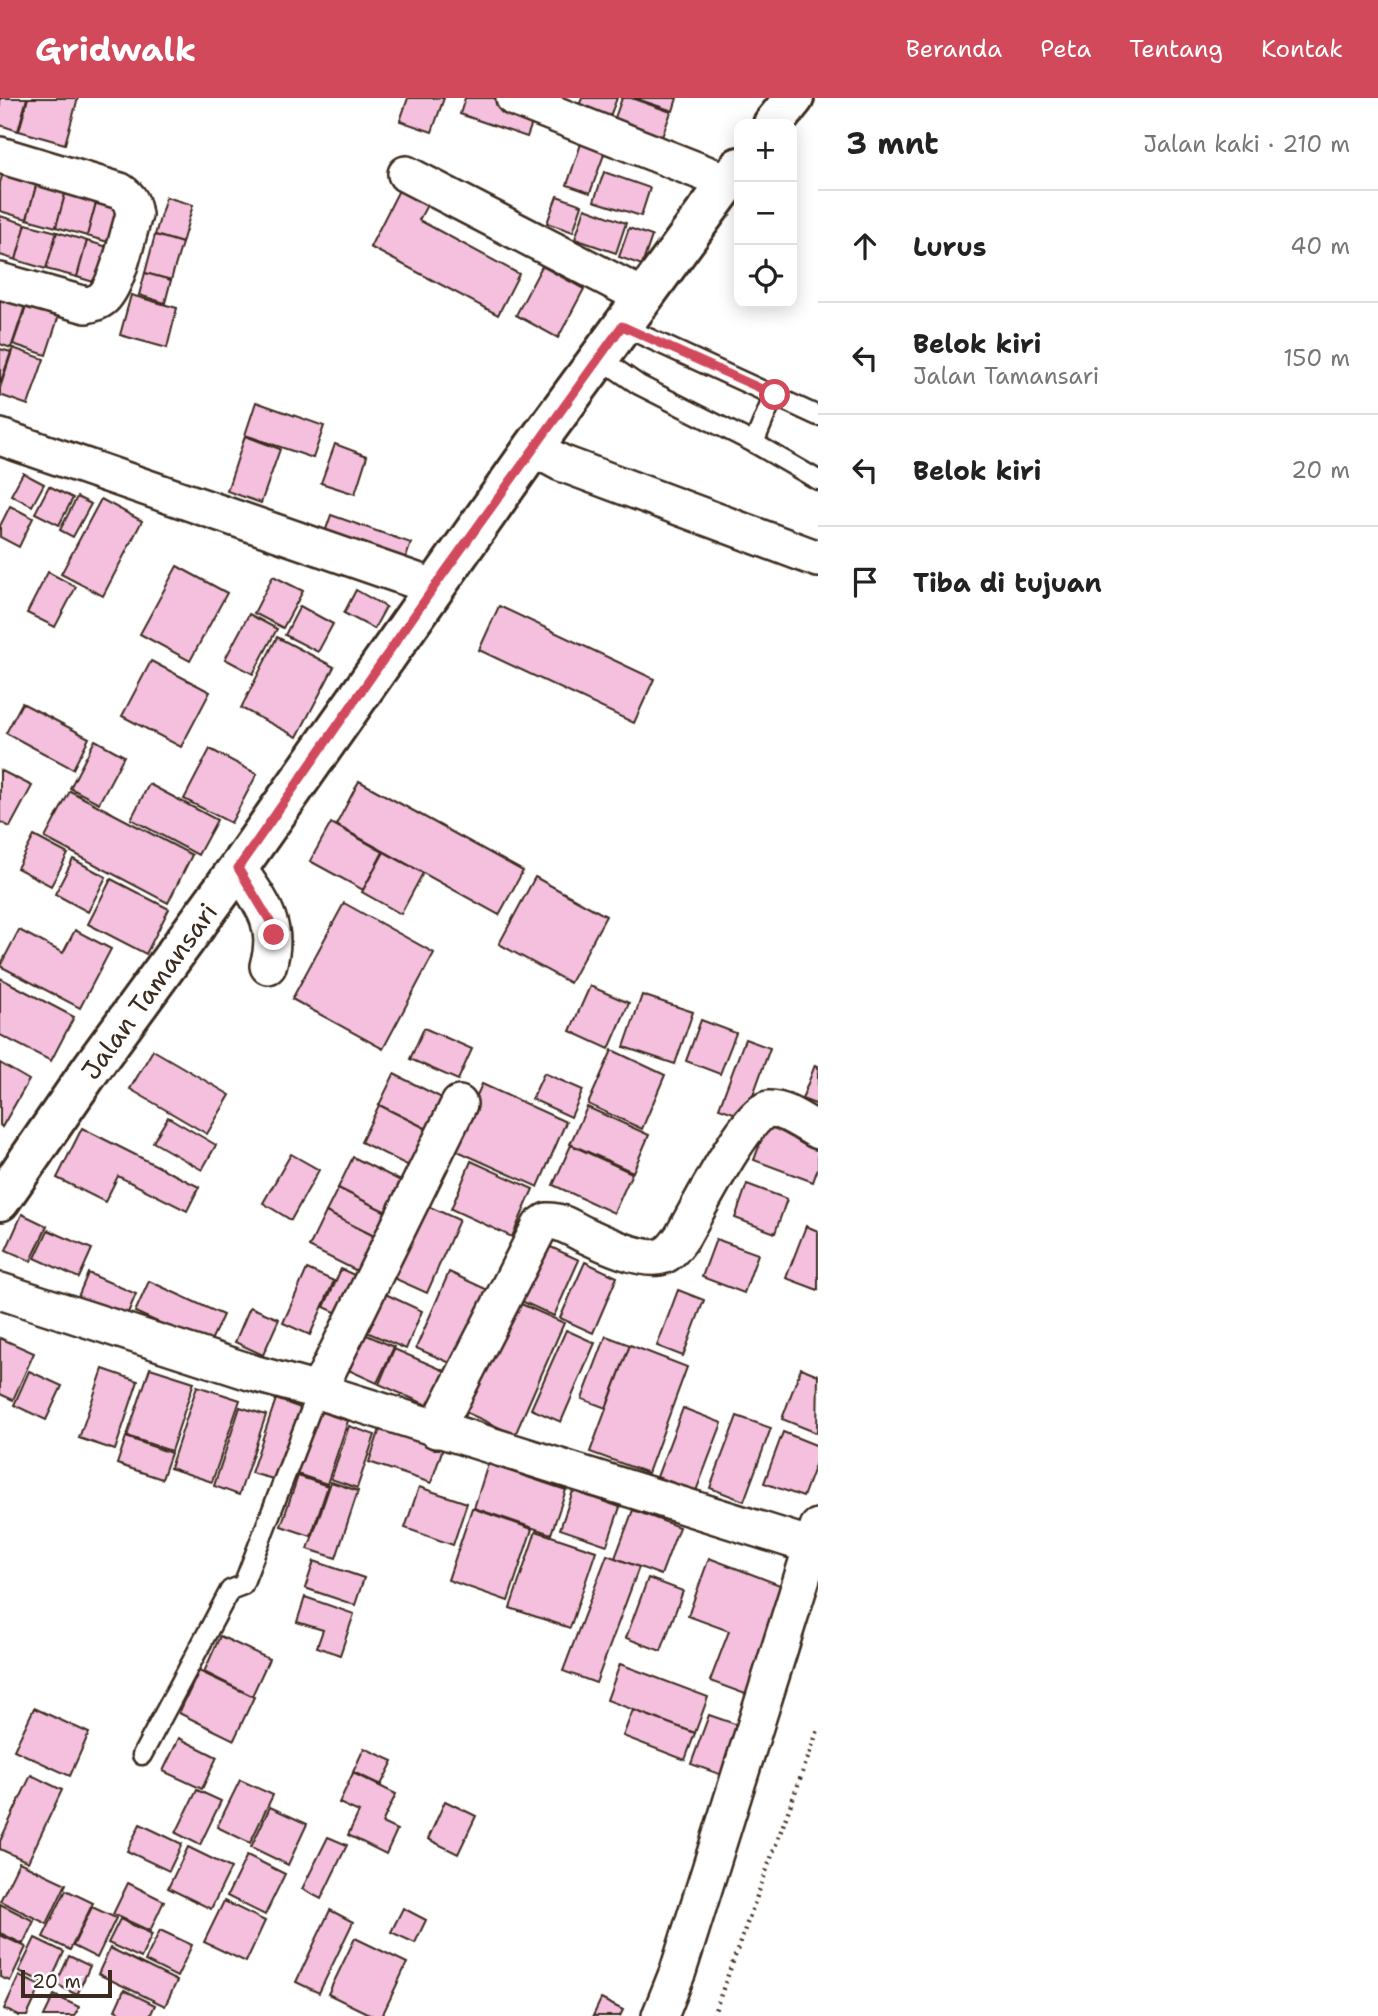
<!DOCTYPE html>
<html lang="id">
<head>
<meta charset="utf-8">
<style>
  :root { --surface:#fff; --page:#f6f6f6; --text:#222; --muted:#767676; --line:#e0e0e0; --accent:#d1495b }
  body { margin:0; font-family:"Shantell Sans",sans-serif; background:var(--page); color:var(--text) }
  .controls { position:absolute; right:21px; top:21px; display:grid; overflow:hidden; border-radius:14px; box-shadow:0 4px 18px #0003 }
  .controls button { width:63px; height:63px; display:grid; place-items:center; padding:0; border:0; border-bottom:2px solid var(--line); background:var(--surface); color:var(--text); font:35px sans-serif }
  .scale { position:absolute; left:21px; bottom:18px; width:91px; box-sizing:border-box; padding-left:7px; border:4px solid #3b2a1e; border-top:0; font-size:19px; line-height:24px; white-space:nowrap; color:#3b2a1e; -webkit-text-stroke:5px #fff; paint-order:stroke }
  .stop { position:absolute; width:21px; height:21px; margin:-16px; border:5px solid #d1495b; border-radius:50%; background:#fff }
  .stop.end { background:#d1495b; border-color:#fff; box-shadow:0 2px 7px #0008 }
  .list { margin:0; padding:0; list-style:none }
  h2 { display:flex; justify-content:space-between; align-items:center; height:91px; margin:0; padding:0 28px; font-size:30px }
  h2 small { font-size:23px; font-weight:400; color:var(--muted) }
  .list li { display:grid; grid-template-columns:46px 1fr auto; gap:21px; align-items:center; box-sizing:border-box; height:112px; padding:0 28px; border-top:2px solid var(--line) }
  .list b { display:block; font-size:26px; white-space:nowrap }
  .list p { margin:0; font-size:23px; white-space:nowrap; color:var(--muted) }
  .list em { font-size:23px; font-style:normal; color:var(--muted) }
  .icon { flex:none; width:38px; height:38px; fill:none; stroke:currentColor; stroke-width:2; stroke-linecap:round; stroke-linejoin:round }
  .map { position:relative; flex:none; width:818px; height:1918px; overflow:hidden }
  header { display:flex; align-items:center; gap:42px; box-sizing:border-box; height:98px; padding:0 35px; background:var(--accent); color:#fff }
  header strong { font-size:33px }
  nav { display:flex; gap:38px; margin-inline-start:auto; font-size:24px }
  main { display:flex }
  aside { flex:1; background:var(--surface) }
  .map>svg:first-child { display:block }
</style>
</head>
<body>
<header>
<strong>Gridwalk</strong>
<nav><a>Beranda</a><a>Peta</a><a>Tentang</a><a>Kontak</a></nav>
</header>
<main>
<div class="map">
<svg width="818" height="1918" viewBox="0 0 818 1918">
  <rect width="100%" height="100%" fill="#fff"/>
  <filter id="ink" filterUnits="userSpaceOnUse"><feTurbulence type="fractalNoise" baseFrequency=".0143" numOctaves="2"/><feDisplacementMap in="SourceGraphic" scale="14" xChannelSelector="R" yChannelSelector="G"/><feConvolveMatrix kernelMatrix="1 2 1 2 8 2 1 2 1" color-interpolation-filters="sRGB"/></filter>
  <g filter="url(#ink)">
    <g fill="#f4c0dd" stroke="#3b2a1e" stroke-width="2">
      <polygon points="0,0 27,0 18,33 0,27"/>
      <polygon points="28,0 78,0 65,46 19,33"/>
      <polygon points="408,0 444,0 432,34 400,23"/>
      <polygon points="465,0 495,0 536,14 527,39 460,16"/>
      <polygon points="582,0 617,0 605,31 574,21"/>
      <polygon points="622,0 631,0 671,14 659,47 611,31"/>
      <polygon points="634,0 677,0 673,13"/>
      <polygon points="583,40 607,48 590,95 567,87"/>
      <polygon points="5,67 39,77 27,121 0,113 0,85"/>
      <polygon points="604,74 650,90 641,118 594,103"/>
      <polygon points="39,77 68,86 56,129 27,121"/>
      <polygon points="68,86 99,94 87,138 56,129"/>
      <polygon points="399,92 427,107 419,122 519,176 498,217 370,149"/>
      <polygon points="99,94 128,102 115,146 87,138"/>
      <polygon points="557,98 582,107 573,134 547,125"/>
      <polygon points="166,99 193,107 182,145 155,137"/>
      <polygon points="585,110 626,125 616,155 575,141"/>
      <polygon points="0,118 26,126 16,162 0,157"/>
      <polygon points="26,126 57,134 46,171 16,162"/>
      <polygon points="629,130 652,138 642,167 619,159"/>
      <polygon points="57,134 87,143 77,179 46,171"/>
      <polygon points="155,137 182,145 171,182 145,175"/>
      <polygon points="87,143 118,152 107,188 77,179"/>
      <polygon points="542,168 584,191 558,240 516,217"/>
      <polygon points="145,175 171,182 165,205 139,197"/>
      <polygon points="0,193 27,202 11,250 0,246"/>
      <polygon points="131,197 177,210 167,250 120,237"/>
      <polygon points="28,203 60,214 46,257 13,246"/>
      <polygon points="13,250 44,261 28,307 0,297 0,290"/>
      <polygon points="0,251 11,254 0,286"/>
      <polygon points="256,304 324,328 313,360 245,337"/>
      <polygon points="245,338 280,351 261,405 227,393"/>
      <polygon points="335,346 367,358 355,396 321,385"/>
      <polygon points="23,375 44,386 32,408 11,397"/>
      <polygon points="49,388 73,400 59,427 35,415"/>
      <polygon points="77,399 91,406 73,439 60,432"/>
      <polygon points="101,401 142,423 103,498 61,476"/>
      <polygon points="10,408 33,420 19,449 0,439 0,428"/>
      <polygon points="331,417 411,445 403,468 323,440"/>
      <polygon points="177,468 227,495 190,563 140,536"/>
      <polygon points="48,474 76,489 55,529 27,515"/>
      <polygon points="273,478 303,493 283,530 254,515"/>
      <polygon points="356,492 386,509 374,531 344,515"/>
      <polygon points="300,508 333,526 318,554 285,537"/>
      <polygon points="499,508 654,581 634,625 479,552"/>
      <polygon points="249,516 277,531 253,576 225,561"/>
      <polygon points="277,539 334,569 297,639 241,610"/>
      <polygon points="151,563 210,594 181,649 122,618"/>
      <polygon points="22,605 89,640 73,671 6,635"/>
      <polygon points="95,642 124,658 99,705 70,690"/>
      <polygon points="210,651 257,676 231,725 184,701"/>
      <polygon points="0,672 32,688 10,729 0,724"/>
      <polygon points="359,683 523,773 499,817 336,727"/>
      <polygon points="149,686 217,722 198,757 131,721"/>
      <polygon points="70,693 192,757 168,805 45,740"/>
      <polygon points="331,725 383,754 363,792 310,763"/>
      <polygon points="34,738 68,756 51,788 17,770"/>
      <polygon points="384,754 423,775 401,816 362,794"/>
      <polygon points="73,761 106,779 88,814 55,796"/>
      <polygon points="535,779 606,818 570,885 499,846"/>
      <polygon points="111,781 169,811 146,856 88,826"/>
      <polygon points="344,805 434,855 383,951 292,901"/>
      <polygon points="19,832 63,855 75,832 111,851 80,910 0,868"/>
      <polygon points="0,880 74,919 51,963 0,937"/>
      <polygon points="590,888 629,905 609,951 570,933"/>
      <polygon points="642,897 693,914 675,966 624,949"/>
      <polygon points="701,922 736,935 720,976 686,963"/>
      <polygon points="424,930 472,951 458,982 410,961"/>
      <polygon points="745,941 770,950 745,1019 719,1010"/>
      <polygon points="153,952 230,997 207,1036 130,991"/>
      <polygon points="612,952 665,977 642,1031 588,1006"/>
      <polygon points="0,965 29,982 2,1029 0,1027"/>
      <polygon points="815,967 818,968 818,1007 802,1001"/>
      <polygon points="544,975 583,992 571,1019 532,1001"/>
      <polygon points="394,976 442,1000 427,1031 379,1007"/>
      <polygon points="482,986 566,1024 538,1089 453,1051"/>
      <polygon points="379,1007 427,1031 409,1068 361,1044"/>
      <polygon points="587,1009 649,1037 633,1074 570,1046"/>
      <polygon points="168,1019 216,1047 202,1072 153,1044"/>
      <polygon points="768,1024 818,1043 818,1070 813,1084 754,1062"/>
      <polygon points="82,1030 199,1089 187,1113 118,1078 105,1104 57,1080"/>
      <polygon points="571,1047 632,1075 614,1115 553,1087"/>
      <polygon points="291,1056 319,1072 291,1122 263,1105"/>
      <polygon points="353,1059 401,1083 386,1114 338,1090"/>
      <polygon points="471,1063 533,1091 512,1139 451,1111"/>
      <polygon points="747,1086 787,1101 775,1135 735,1120"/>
      <polygon points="338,1090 386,1114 374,1138 326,1114"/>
      <polygon points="419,1104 459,1122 427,1195 387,1177"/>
      <polygon points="326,1114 374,1138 357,1173 309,1149"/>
      <polygon points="22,1116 47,1128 31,1163 6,1152"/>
      <polygon points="806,1128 818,1133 818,1192 786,1180"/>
      <polygon points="48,1132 92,1151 79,1180 35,1160"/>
      <polygon points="716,1141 758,1156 744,1195 702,1179"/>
      <polygon points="542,1145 579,1162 554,1218 517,1201"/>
      <polygon points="585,1164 617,1179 593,1235 560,1220"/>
      <polygon points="307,1171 334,1183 310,1237 283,1225"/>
      <polygon points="341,1171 363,1181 346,1219 324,1209"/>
      <polygon points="449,1174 490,1193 457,1268 416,1250"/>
      <polygon points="88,1175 136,1196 125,1222 77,1201"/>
      <polygon points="149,1183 223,1217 209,1247 135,1214"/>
      <polygon points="678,1192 704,1202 683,1258 657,1248"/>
      <polygon points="379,1193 422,1213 406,1251 362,1232"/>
      <polygon points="510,1201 564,1225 515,1337 461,1312"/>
      <polygon points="250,1209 279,1221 263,1257 235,1244"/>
      <polygon points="566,1232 595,1245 561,1324 531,1311"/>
      <polygon points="360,1234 394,1249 377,1285 344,1270"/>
      <polygon points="606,1238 630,1247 606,1310 582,1301"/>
      <polygon points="0,1240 34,1255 13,1302 0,1296"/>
      <polygon points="630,1247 687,1269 648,1375 590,1354"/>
      <polygon points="394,1251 452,1276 436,1311 379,1286"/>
      <polygon points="150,1270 194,1284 171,1353 127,1338"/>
      <polygon points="801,1270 818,1277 817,1335 782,1321"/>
      <polygon points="103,1271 138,1283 115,1352 79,1340"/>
      <polygon points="29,1273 62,1288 46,1322 14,1307"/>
      <polygon points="197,1288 240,1302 212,1384 170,1370"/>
      <polygon points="276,1301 306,1312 281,1383 251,1375"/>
      <polygon points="240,1309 266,1317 239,1397 214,1388"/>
      <polygon points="683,1310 722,1325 696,1393 657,1379"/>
      <polygon points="315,1312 348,1323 327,1386 294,1375"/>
      <polygon points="737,1318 771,1330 744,1403 710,1390"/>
      <polygon points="349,1328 375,1337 357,1390 331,1381"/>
      <polygon points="381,1328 443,1350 431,1385 369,1364"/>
      <polygon points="783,1334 818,1348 818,1359 803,1399 764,1385"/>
      <polygon points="126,1339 171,1355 162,1381 117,1366"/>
      <polygon points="488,1366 566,1392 551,1436 474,1410"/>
      <polygon points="298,1378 328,1388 311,1438 281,1428"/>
      <polygon points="331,1384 358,1393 336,1460 308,1451"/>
      <polygon points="419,1389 467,1405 453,1447 405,1430"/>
      <polygon points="573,1393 620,1409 607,1447 560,1431"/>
      <polygon points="472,1410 532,1431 508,1503 448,1482"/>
      <polygon points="633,1412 679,1429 661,1477 615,1460"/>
      <polygon points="536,1433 596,1453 570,1530 510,1510"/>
      <polygon points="607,1457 639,1469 596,1585 563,1573"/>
      <polygon points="709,1460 788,1490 748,1597 710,1583 729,1533 688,1518"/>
      <polygon points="314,1463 364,1480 355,1507 305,1490"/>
      <polygon points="648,1480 683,1493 661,1553 626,1540"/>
      <polygon points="305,1499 354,1516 340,1557 317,1549 323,1532 297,1524"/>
      <polygon points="220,1538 269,1561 252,1598 204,1574"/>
      <polygon points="620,1566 708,1599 695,1635 607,1602"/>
      <polygon points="199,1573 254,1599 234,1642 179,1615"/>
      <polygon points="34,1610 89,1635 70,1678 14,1652"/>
      <polygon points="633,1612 695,1635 685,1662 623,1638"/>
      <polygon points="709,1617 744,1629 725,1678 691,1666"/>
      <polygon points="179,1640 217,1659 202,1691 163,1673"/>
      <polygon points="364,1650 393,1663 381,1687 353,1674"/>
      <polygon points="353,1675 396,1696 382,1725 397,1732 386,1756 348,1737 359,1714 339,1705"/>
      <polygon points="31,1677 62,1692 28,1764 0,1751 0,1743"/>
      <polygon points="240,1682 273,1697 250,1745 217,1729"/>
      <polygon points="197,1692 221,1703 200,1747 176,1735"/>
      <polygon points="445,1703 476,1718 458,1756 428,1741"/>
      <polygon points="270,1709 307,1726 288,1767 251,1749"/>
      <polygon points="140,1726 182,1746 169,1773 127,1753"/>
      <polygon points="328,1739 347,1747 321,1801 302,1791"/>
      <polygon points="188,1749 231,1770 211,1811 168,1790"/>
      <polygon points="247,1757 285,1776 265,1817 227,1798"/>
      <polygon points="19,1764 66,1786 47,1826 0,1803"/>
      <polygon points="128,1785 164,1803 150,1833 113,1816"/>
      <polygon points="66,1792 93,1805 70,1852 43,1839"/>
      <polygon points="224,1803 265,1823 246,1864 204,1844"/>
      <polygon points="0,1806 34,1823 23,1846 0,1835"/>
      <polygon points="92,1809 116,1820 97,1860 73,1848"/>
      <polygon points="403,1810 426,1822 415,1845 391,1834"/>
      <polygon points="330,1812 353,1824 319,1895 296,1884"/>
      <polygon points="120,1821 152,1836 141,1860 108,1845"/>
      <polygon points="160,1832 192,1847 177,1879 145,1863"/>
      <polygon points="0,1837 26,1849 10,1883 0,1879"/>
      <polygon points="35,1840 64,1854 49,1887 19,1873"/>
      <polygon points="355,1840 407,1865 382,1918 373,1918 328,1896"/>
      <polygon points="110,1850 177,1883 165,1908 98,1876"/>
      <polygon points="69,1858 90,1868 77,1897 56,1886"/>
      <polygon points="19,1878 41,1888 27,1918 19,1918 4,1911"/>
      <polygon points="124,1892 155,1907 150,1918 128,1918 115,1912"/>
      <polygon points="54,1897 79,1909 75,1918 44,1918"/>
      <polygon points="601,1901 623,1912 620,1918 593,1918"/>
    </g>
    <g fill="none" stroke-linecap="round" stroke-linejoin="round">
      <g stroke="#3b2a1e" stroke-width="23">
        <g id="lane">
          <polyline points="622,228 818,318"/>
          <polyline points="598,259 639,287 754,345 818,382"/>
          <polyline points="754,345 774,297"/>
          <polyline points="142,1657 230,1492 243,1487 318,1293"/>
        </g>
      </g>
      <g stroke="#3b2a1e" stroke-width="40">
        <g id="street">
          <polyline points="514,0 727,84"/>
          <path d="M0,57L120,93C131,100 132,105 134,117C127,138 118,188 102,201C97,205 92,206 86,207L0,183"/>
          <polyline points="406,76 644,199"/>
          <polyline points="0,339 434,489"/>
          <polyline points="533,350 561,365 818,461"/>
          <path d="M238,770C260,803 281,826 268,868"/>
          <polyline points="0,1193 253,1275 318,1293 818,1450"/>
          <polyline points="318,1293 459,1006"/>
          <path d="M436,1332L540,1128L547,1123C560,1122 571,1130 583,1136C600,1144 644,1165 662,1158C671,1155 676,1147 682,1139C695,1117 747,1013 769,1011C784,1010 805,1026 818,1033"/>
          <polyline points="660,1918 678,1873 818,1429"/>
        </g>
      </g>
      <g stroke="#3b2a1e" stroke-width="44">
        <g id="secondary">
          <polyline points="773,26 794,0"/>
          <polyline points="0,1103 91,971 238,770 533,350 739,69"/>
        </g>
      </g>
      <polyline stroke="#3b2a1e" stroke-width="4.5" stroke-dasharray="2 5" stroke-linecap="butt" points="713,1918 818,1632"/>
      <use href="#lane" stroke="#fff" stroke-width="18"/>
      <use href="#street" stroke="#fff" stroke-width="35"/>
      <use href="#secondary" stroke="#fff" stroke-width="38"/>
    </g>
  </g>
  <g fill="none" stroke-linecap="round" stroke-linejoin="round" filter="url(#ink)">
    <polyline stroke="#d1495b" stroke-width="9" points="274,837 271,825 238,770 434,489 622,228 775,297"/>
  </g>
  <g text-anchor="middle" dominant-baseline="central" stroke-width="5" stroke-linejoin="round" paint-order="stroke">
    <g font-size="26" fill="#3b2a1e" stroke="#fff">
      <text transform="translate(149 893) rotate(-54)">Jalan Tamansari</text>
    </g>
  </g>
</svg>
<div class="controls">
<button>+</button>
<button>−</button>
<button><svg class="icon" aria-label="locate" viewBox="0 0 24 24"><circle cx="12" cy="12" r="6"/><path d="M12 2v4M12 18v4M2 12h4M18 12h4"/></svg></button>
</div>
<div class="scale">20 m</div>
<div class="stop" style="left:775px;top:297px"></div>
<div class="stop end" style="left:274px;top:837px"></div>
</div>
<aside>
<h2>3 mnt<small>Jalan kaki · 210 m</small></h2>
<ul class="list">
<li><svg class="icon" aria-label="ahead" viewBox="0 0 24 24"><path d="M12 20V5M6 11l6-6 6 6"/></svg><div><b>Lurus</b></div><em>40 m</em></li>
<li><svg class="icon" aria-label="left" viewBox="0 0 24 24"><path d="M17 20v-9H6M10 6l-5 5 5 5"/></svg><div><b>Belok kiri</b><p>Jalan Tamansari</p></div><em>150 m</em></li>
<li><svg class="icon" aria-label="left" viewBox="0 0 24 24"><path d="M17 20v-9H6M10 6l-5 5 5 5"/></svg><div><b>Belok kiri</b></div><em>20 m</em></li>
<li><svg class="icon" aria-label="arrive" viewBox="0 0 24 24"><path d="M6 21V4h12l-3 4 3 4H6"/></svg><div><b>Tiba di tujuan</b></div></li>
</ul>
</aside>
</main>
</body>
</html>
